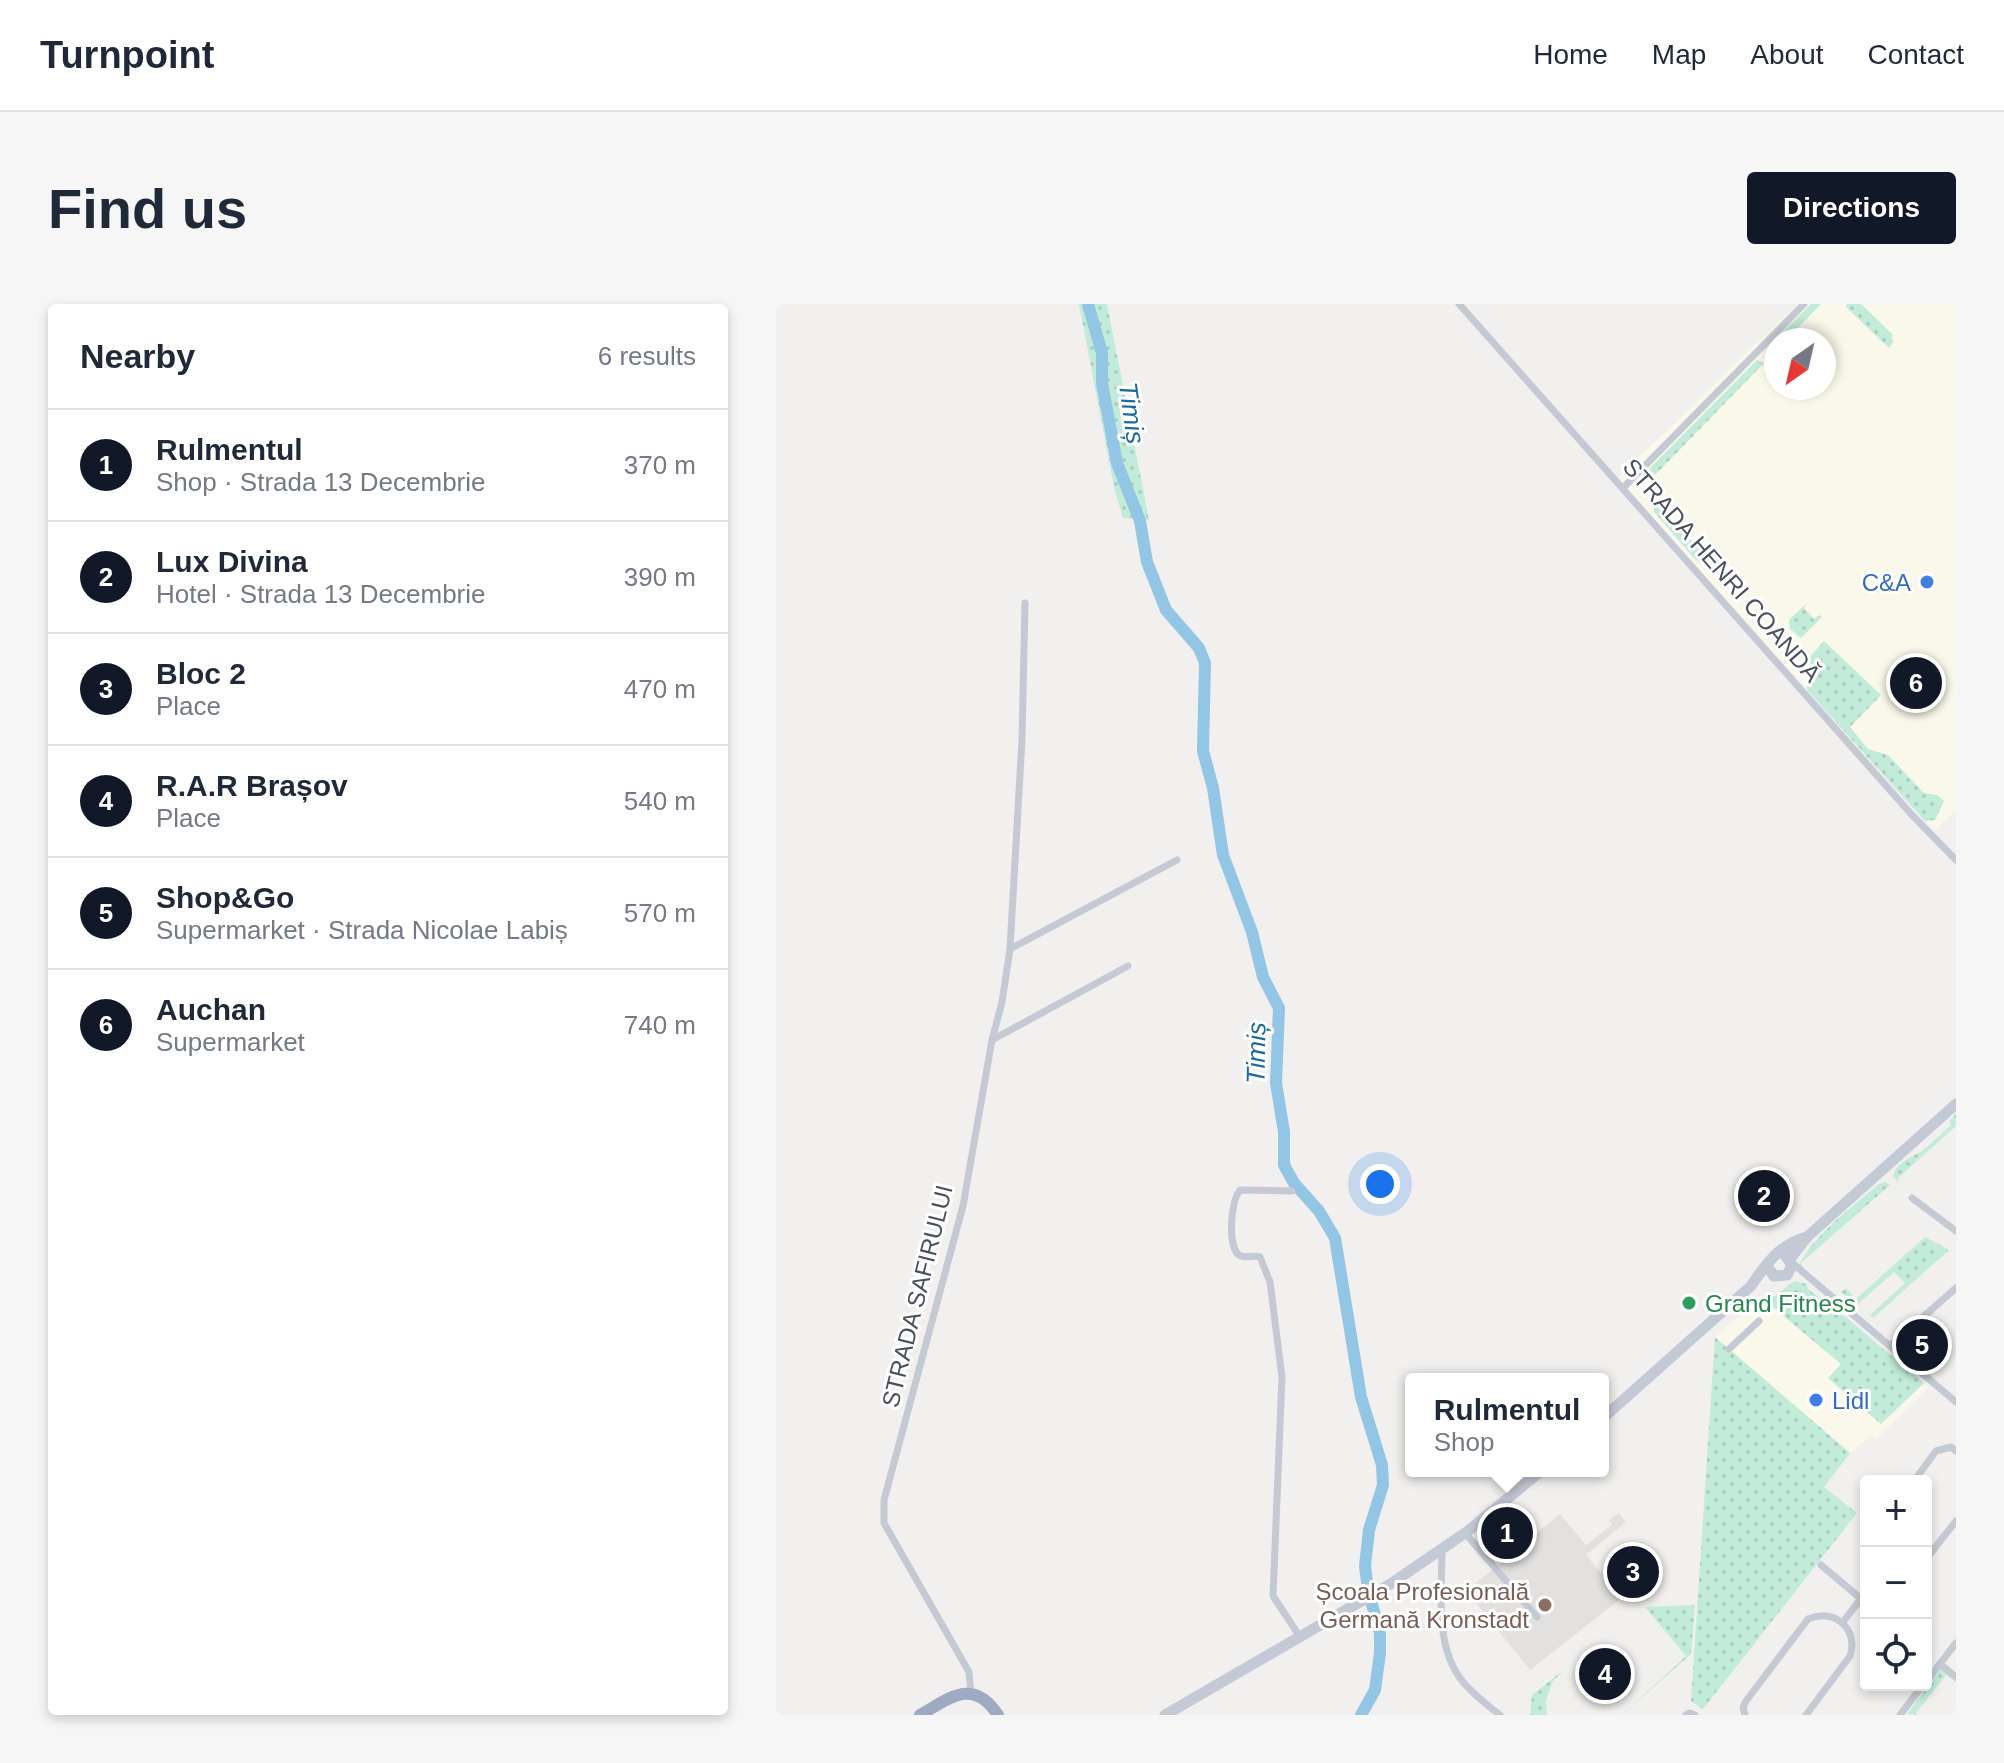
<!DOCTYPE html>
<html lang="en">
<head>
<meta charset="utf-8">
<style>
  :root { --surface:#fff; --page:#f6f6f7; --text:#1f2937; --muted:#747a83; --line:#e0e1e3; --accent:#111827 }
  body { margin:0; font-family:Arial,sans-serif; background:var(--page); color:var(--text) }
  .controls { position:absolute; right:24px; bottom:24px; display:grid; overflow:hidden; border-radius:8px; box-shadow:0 4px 12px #0003 }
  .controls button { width:72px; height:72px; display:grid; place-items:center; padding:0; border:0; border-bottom:2px solid var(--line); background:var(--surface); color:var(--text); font:40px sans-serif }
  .compass { position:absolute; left:988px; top:24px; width:72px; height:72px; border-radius:50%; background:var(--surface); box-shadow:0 4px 12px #0003; rotate:214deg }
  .you { position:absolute; left:604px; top:880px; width:28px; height:28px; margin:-20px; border:6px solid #fff; border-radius:50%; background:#1a73e8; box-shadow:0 0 0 12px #1a73e833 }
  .badge { display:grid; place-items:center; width:52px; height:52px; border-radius:50%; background:var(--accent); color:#fff; font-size:26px; font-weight:700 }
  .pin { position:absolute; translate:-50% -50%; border:4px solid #fff; box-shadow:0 2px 8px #0006 }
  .popup { position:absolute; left:629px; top:1069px; width:204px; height:104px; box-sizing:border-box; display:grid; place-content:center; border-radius:8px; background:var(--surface); filter:drop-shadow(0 2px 6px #0005); font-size:26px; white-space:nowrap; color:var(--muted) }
  .popup b { font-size:30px; color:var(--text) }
  .popup::after { content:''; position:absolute; left:50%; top:100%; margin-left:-16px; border:16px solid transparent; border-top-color:var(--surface) }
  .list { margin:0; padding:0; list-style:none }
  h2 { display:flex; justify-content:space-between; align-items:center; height:104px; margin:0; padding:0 32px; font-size:34px }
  h2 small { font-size:26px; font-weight:400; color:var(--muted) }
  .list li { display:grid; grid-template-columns:52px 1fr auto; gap:24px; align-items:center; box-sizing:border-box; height:112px; padding:0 32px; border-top:2px solid var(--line) }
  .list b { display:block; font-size:30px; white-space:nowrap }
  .list p { margin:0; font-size:26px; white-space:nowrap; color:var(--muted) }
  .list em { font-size:26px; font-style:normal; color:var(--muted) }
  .icon { flex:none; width:44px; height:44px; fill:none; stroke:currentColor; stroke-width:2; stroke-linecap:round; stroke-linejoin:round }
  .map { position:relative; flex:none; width:1180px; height:1411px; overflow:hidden; border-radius:8px }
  header { display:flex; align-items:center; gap:48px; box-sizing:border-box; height:112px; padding:0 40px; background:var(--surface); border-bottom:2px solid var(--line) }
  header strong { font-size:38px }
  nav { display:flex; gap:44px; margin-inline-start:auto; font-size:28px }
  .intro { display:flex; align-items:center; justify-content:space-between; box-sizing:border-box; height:192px; padding:0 48px }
  h1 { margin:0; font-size:56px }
  .button { padding:20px 36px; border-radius:8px; background:var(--accent); color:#fff; font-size:28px; font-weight:700 }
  main { display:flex; gap:48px; padding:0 48px }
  aside { flex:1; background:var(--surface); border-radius:8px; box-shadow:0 4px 12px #0003 }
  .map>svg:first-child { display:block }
</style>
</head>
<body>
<header>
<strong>Turnpoint</strong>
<nav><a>Home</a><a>Map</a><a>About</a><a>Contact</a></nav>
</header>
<div class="intro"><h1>Find us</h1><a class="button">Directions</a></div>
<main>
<aside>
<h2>Nearby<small>6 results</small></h2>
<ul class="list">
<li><span class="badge">1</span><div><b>Rulmentul</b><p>Shop · Strada 13 Decembrie</p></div><em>370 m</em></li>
<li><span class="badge">2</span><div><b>Lux Divina</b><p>Hotel · Strada 13 Decembrie</p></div><em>390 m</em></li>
<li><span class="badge">3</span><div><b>Bloc 2</b><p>Place</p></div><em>470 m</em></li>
<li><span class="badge">4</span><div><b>R.A.R Brașov</b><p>Place</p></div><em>540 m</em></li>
<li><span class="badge">5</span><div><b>Shop&amp;Go</b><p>Supermarket · Strada Nicolae Labiș</p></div><em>570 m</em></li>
<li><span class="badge">6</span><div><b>Auchan</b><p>Supermarket</p></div><em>740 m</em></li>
</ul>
</aside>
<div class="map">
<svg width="1180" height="1411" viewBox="0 0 1180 1411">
  <defs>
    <pattern id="grass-dots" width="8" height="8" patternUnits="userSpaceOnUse" patternTransform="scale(2)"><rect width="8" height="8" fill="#c2ebd9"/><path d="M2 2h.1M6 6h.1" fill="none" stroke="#a8cbbc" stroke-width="1.8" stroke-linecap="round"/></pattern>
  </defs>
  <rect width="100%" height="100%" fill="#f1f0ef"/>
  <g fill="#faf8ea" fill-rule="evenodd">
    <path d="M1021,0H1180V506L1159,527L840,176ZM1000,36H1048V84H1000Z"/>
    <polygon points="991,998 1119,1106 1148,1079 1153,1083 1100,1135 1096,1131 1074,1149 939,1033 963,1012"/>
  </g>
  <polygon fill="#e2e1e0" points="843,1209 850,1218 810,1251 825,1269 865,1237 885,1263 754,1366 690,1287 784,1210 810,1241 836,1221 833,1216"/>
  <g fill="url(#grass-dots)">
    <polygon points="303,0 331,0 373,216 347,214 338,183"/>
    <polygon points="1035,0 1045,0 1010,36 1000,36 1000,46 995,51 991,46 992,43"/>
    <polygon points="1071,0 1085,0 1117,31 1115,34 1118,37 1113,44 1070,3"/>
    <polygon points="981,56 988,59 879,171 873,165"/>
    <polygon points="878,195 899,219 903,216 908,221 905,225 931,253 935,249 943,256 940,259 925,260 919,255 878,208"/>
    <polygon points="1031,299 1028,304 1038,315 1043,311 1046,313 1025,334 1014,325 1013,316"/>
    <polygon points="1048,337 1105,391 1074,423 1092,445 1112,451 1148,489 1161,491 1168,497 1159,516 1149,517 1032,387 1030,382 1033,382 1032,355"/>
    <path d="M1180,810V822L1122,874L1123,879L1117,872C1121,857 1138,853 1150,844C1158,837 1166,829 1174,822V816Z"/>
    <path d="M1109,878L1114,881L1025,959L1027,964L1023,961C1038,931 1073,906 1103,880Z"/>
    <polygon points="1149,933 1173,946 1097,1014 1094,1011 1129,979 1118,968 1081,1001 1065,988 1070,984 1080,995"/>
    <polygon points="1018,977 1030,980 1033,986 1072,1015 1148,1079 1105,1120 1052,1074 1065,1060 991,998"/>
    <polygon points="939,1033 1074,1149 1048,1183 1081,1209 927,1405 915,1397"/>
    <polygon points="919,1301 915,1350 846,1411 910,1352 869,1303"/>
    <polygon points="789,1365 777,1377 770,1396 771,1411 754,1411 756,1391"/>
    <polygon points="1165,1365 1169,1365 1180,1374 1180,1378 1170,1371 1140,1409 1141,1411 1131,1410"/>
  </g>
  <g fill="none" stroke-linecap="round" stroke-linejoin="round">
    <polyline stroke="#93c5e4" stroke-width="12" points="312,0 326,49 326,79 341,159 364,217 371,258 390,306 423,344 429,359 427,447 437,484 447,551 476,628 487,673 503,704 500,779 508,828 508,861 518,879 543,907 559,934 585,1093 606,1161 607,1181 593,1226 589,1262 592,1286 604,1329 604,1349 599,1386 585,1411"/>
    <g stroke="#c4c9d3" stroke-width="7">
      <polyline points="683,0 1136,511 1180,556"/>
      <polyline points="847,184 1028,0"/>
      <polyline points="234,645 401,556"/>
      <polyline points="216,736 226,698 234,645 246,435 249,299"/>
      <path d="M516,887L464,886C454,897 451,947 465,952C470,954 478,951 484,953L494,978L506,1073L497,1292L524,1333"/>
      <polyline points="1136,894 1180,927"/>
      <polyline points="1015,958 1180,1098"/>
      <polyline points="1114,1042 1180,984"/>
      <polyline points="953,1045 983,1017"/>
      <polyline points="1138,1177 1160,1147 1175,1143 1180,1147"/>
      <polyline points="689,1229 761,1313"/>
      <path d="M666,1245C666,1287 658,1343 687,1378C698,1391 711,1401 724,1411"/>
      <polyline points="1150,1255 1180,1217"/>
      <polyline points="1045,1261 1090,1299"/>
      <polyline points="1067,1318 1090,1288"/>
      <polyline points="1164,1360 1180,1373"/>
      <polyline points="1150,1378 1180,1339"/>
      <polyline points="195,1389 193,1368 108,1219 108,1196 187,902 216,736 352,662"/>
      <polyline points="910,1411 914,1409 919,1411"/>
      <path d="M969,1411L967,1404L970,1397L1032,1315C1058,1303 1083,1325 1074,1352L1030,1411"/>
      <polyline points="1124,1411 1147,1381"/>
    </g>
    <g stroke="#c4c9d6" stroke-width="11">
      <polyline points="1014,955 1031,933 1180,800"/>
      <polyline points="991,962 998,972 1011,971 1016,961 1008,950"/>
      <path d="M827,1114L975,982C989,961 1005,939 1031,933"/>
      <polyline points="389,1411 613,1281 692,1227 765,1167"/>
    </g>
    <path stroke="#9eaac2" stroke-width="12" d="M144,1411C174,1394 197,1373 222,1411"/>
  </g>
  <g fill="#3f7fe0" stroke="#fff" stroke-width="3">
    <circle cx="1151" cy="278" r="8"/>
    <circle cx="1040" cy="1096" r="8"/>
  </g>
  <circle fill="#2e9e5b" stroke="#fff" stroke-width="3" cx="913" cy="999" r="8"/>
  <circle fill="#8d6e63" stroke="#fff" stroke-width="3" cx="769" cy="1301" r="8"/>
  <g text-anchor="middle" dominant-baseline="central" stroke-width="6" stroke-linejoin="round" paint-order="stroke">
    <g font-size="24" fill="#494f5b" stroke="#fff">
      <text transform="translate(946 266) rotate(49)">STRADA HENRI COANDĂ</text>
      <text transform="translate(141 992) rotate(-76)">STRADA SAFIRULUI</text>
    </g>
    <g font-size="24" fill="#366cbe" stroke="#fff" text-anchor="end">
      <text x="1135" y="278">C&amp;A</text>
      <text x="1056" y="1096" text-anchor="start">Lidl</text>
    </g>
    <g font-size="24" fill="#27864d" stroke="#fff" text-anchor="start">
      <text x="929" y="999">Grand Fitness</text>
    </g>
    <g font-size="24" fill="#785e54" stroke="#fff" text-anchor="end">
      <text x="753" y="1287">Școala Profesională<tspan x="753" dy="28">Germană Kronstadt</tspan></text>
    </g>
    <g font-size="26" font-style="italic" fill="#1a6b9d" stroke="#fff">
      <text transform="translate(356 109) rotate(82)">Timiș</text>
      <text transform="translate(480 749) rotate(-89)">Timiș</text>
    </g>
  </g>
</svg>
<div class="controls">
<button>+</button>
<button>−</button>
<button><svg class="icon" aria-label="locate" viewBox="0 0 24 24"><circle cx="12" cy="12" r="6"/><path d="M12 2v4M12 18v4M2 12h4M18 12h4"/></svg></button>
</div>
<svg class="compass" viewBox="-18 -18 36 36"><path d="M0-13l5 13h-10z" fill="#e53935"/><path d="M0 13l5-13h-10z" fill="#747a83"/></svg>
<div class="you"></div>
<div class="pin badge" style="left:731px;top:1229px">1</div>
<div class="popup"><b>Rulmentul</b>Shop</div>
<div class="pin badge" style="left:988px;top:892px">2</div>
<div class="pin badge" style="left:857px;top:1268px">3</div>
<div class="pin badge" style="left:829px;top:1370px">4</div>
<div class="pin badge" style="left:1146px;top:1041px">5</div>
<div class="pin badge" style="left:1140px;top:379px">6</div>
</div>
</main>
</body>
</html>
